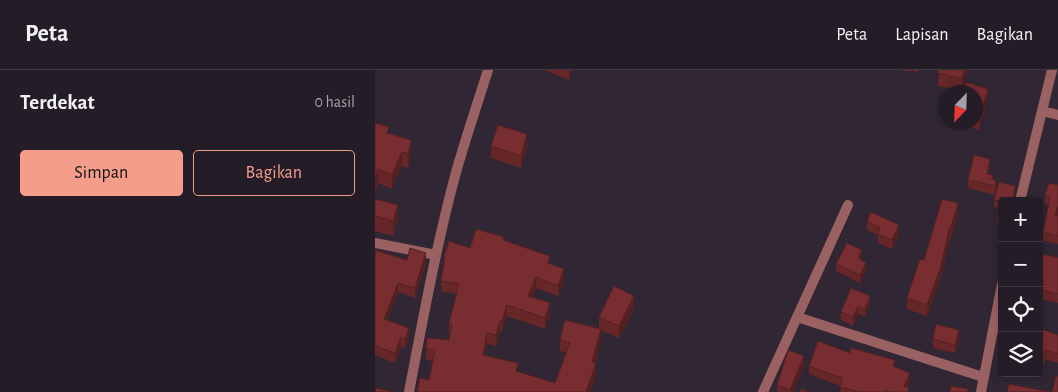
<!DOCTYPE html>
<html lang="id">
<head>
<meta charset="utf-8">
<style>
  :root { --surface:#241c27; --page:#302933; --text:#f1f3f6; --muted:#a3a1a7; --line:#413a44; --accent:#f49d8b }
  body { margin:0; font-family:"Alegreya Sans",sans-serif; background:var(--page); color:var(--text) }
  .controls { position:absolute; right:15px; bottom:15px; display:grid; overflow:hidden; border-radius:5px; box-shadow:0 2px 8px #0003 }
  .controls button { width:45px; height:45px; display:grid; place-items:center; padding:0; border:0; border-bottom:1px solid var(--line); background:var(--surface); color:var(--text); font:25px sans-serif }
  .compass { position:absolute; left:563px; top:15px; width:45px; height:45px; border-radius:50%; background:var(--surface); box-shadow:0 2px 8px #0003; rotate:203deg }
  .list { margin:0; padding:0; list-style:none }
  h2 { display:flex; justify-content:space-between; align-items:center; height:65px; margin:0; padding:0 20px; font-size:21px }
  h2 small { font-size:16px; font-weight:400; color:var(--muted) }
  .actions { display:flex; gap:10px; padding:15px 20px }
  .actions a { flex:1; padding:11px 0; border:1px solid var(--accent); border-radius:5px; text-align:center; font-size:18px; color:var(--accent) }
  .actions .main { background:var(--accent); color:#111 }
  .icon { flex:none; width:28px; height:28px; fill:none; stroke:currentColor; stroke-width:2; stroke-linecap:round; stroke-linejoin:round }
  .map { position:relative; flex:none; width:683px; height:322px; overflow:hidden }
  header { display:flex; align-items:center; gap:30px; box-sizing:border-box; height:70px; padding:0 25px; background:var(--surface); border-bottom:1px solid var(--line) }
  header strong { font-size:24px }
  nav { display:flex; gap:28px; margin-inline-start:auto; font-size:18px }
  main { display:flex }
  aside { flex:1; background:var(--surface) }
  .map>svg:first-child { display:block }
</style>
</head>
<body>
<header>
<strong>Peta</strong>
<nav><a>Peta</a><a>Lapisan</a><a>Bagikan</a></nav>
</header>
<main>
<aside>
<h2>Terdekat<small>0 hasil</small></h2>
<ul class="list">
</ul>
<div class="actions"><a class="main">Simpan</a><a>Bagikan</a></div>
</aside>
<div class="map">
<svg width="683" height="322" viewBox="0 0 683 322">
  <rect width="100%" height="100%" fill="#302634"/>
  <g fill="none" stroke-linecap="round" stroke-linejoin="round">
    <g stroke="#9a6162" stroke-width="10">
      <polyline points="667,41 683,45"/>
      <polyline points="645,131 677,0"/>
      <polyline points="0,173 61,185"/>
      <polyline points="422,247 608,307"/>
      <path d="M34,322C48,249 61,177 80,106C90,70 102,35 113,0"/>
      <polyline points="388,322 473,135"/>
      <polyline points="606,322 627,214"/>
    </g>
  </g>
  <g fill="#672729">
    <polygon points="171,0 197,0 194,10 171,1"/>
    <polygon points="525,0 544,0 543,2"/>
    <polygon points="564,0 592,0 587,21 563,16"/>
    <polygon points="600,22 613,31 604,60 582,52 600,52"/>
    <polygon points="0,53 14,64 36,84 33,98 27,96 17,119 3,113 0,124"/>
    <polygon points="116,76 152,76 146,98 116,88"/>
    <polygon points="615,97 613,104 618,109 621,111 620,125 593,118 593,110"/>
    <polygon points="674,113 683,146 683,174 668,171 668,163 674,135 670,134 670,125"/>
    <polygon points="640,124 639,131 627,131 627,154 622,153 622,146 623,138 619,137 619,130"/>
    <polygon points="0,129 23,150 18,166 0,161"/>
    <polygon points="583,144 576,168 575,167 566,207 552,246 532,239 532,228 549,190"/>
    <polygon points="492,151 524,163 517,179 503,173 503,165 492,160"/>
    <polygon points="129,171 175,194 189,210 183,226 161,218 157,227 175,244 170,259 132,246 127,261 125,261 121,276 112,274 110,285 143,302 180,313 191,282 185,281 185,270 224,259 224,247 259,238 244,268 226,260 226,270 220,293 221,304 215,322 42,322 54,310 58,291 51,290 51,279 74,270 75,264 74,263 74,253 82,224 66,221 66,211 69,196 69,186 95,178"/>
    <polygon points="0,180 32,190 51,193 40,228 23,222 12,250 34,267 30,278 26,277 20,293 0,285"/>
    <polygon points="664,183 683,188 683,233 664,229"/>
    <polygon points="487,188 486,190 491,201 485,213 461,201 461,194"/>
    <polygon points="476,218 495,234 490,247 483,244 478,256 466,250 466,242"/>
    <polygon points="664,258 683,265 683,293 670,289 669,294 664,293"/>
    <polygon points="558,269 584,269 580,283 558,278"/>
    <polygon points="429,295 418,322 402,322 402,315"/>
    <polygon points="434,296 520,297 535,312 532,318 534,322 465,322 466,316 434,304"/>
  </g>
  <g fill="#542022">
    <polygon points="194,0 197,0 194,10"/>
    <polygon points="589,0 592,0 587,21 587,9"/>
    <polygon points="613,19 613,31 604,60 604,48"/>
    <polygon points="152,64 152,76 146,98 146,86"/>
    <polygon points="36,70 36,84 33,98 33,84"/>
    <polygon points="27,82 27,96 17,119 17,105"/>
    <polygon points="615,89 615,97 612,112 612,104"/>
    <polygon points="3,99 3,113 0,124 0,110"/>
    <polygon points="621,111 621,120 620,125 620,116"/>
    <polygon points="583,133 583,144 576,168 576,157"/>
    <polygon points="23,135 23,150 18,166 18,151"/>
    <polygon points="683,136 683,145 680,154 680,145"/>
    <polygon points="524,155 524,163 517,179 517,170"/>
    <polygon points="575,156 575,167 566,207 552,246 552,235"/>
    <polygon points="487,180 487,188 483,196 483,188"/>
    <polygon points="51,183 51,193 40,228 40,218"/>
    <polygon points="491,193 491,201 485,213 485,205"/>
    <polygon points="189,199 189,210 183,226 183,216"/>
    <polygon points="161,207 161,218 153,236 153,226"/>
    <polygon points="23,213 23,222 9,258 9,249"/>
    <polygon points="259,226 259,238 244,268 244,256"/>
    <polygon points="495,226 495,234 490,247 490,239"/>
    <polygon points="175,233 175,244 170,259 170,248"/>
    <polygon points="132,235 132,246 127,261 127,251"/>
    <polygon points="483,236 483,244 478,256 478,247"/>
    <polygon points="125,250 125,261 121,276 121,265"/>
    <polygon points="34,258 34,267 30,278 30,269"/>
    <polygon points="226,259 226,270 217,302 217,292"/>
    <polygon points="584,260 584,269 580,283 580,275"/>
    <polygon points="112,263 112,274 108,295 108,285"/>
    <polygon points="26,267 26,277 20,293 20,283"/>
    <polygon points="429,286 429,295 418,322 415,322 415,320"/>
    <polygon points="221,293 221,304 215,322 211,322"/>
    <polygon points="535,303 535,312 530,322 529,316"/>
  </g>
  <g fill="#782d30" stroke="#542022">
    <polygon points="564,0 589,0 587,9 563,3"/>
    <polygon points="591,12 613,19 604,48 600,47 600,22 587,22"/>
    <polygon points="0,53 14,57 12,63 36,70 33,84 27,82 17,105 3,99 0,110"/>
    <polygon points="123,55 152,64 146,86 116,76"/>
    <polygon points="599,85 615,89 612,104 618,105 617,109 621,111 620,116 593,110"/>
    <polygon points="624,112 640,116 638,131 627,131 627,147 622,146 625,131 619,130"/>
    <polygon points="674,113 683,115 683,136 680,145 683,146 683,166 668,163 675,127 670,125"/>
    <polygon points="0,129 23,135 18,151 0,146"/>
    <polygon points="567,129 583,133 576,157 575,156 566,196 552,235 532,228 545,189 549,190"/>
    <polygon points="496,142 524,155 517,170 503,164 505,158 492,151"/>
    <polygon points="101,159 129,167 128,170 175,186 173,193 189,199 183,216 161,207 153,226 175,233 170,248 132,235 127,251 125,250 121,265 112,263 108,285 143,293 141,301 180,313 195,273 185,270 190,250 226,259 217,292 221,293 211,322 42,322 45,308 54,310 60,280 51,279 52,268 74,270 77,254 74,253 84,214 66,211 70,186 69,186 74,171 95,178"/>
    <polygon points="472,173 487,180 483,188 491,193 485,205 461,194"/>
    <polygon points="35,178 51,183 40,218 23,213 9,249 34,258 30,269 26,267 20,283 0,276 0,180 32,190"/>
    <polygon points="664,183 683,188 683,224 664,219"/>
    <polygon points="239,216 259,226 244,256 224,247"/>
    <polygon points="476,218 495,226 490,239 483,236 478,247 466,242"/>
    <polygon points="561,254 584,260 580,275 558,269"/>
    <polygon points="664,258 683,265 683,284 670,280 669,285 664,284"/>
    <polygon points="443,271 475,283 476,278 520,290 518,296 535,303 529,316 534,318 533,322 515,322 510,320 510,322 485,322 465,317 467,308 434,296"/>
    <polygon points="413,280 429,286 415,320 402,315"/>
    <polygon points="681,306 683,307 683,322 677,322"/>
    <polygon points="634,314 675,322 632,322"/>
    <polygon points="576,316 593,319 592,322 575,322"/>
    <polygon points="1,318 18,322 0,322"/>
    <polygon points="426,319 435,322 425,322"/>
  </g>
</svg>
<div class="controls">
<button>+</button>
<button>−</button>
<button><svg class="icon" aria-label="locate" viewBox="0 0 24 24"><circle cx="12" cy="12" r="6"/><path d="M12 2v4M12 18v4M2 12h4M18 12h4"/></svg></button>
<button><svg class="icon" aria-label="layers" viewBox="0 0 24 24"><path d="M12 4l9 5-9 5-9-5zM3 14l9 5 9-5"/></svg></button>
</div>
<svg class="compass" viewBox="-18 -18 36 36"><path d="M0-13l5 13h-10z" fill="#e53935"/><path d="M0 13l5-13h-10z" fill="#a3a1a7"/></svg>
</div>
</main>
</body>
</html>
